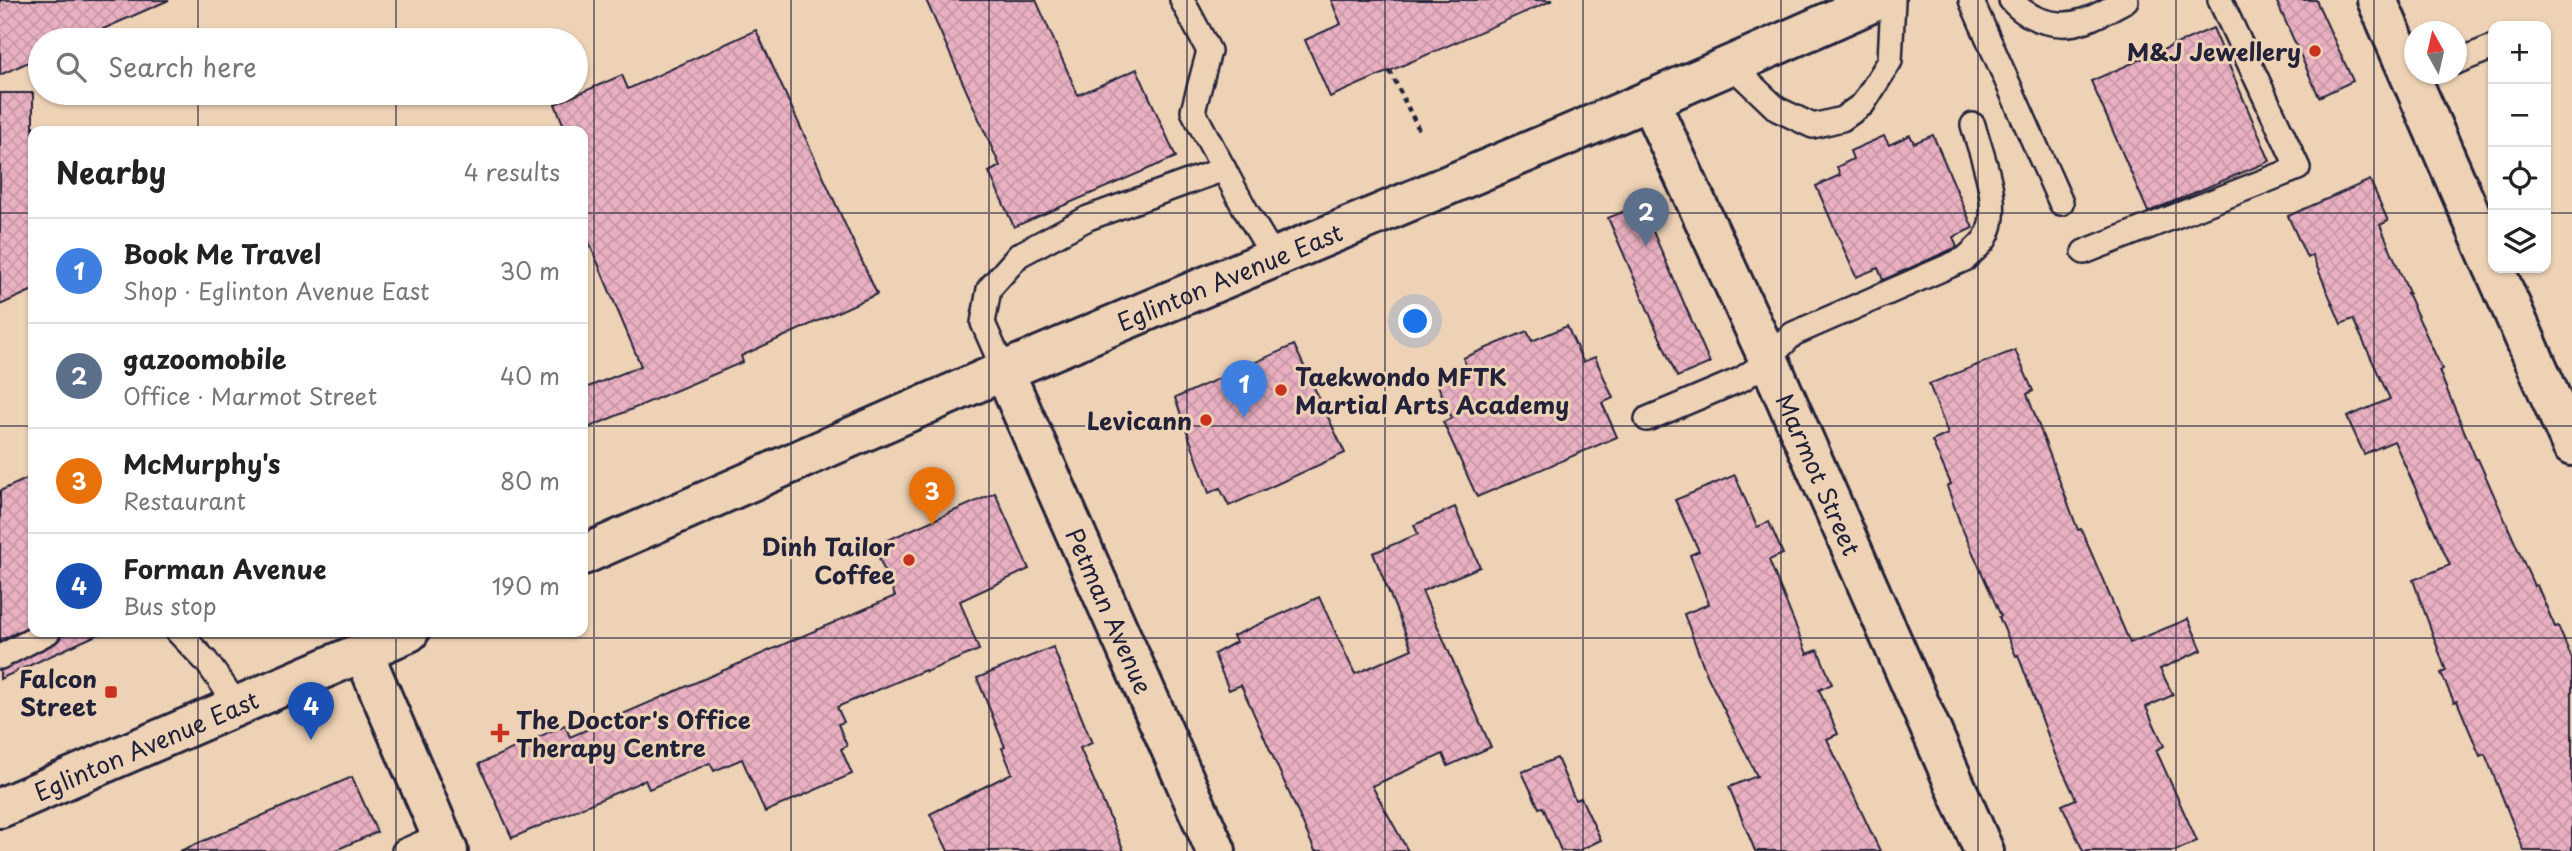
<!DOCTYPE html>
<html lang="en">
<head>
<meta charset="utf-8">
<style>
  :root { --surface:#fff; --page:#f6f6f6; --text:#222; --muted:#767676; --line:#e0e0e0; --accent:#b45309 }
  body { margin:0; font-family:"Playpen Sans",sans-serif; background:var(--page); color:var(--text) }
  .controls { position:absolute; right:21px; top:21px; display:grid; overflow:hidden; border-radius:14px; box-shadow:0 2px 5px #0004 }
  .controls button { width:63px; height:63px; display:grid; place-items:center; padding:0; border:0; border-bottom:2px solid var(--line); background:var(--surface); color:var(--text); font:35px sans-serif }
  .compass { position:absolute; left:2404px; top:21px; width:63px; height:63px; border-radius:50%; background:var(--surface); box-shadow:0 2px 5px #0004; rotate:352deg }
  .you { position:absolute; left:1416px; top:322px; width:24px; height:24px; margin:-18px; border:5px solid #fff; border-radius:50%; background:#1a73e8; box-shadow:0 0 0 10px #1a73e833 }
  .badge { display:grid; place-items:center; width:46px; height:46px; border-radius:50%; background:var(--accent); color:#fff; font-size:23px; font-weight:700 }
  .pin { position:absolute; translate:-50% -58px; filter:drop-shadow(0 2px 4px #0008) }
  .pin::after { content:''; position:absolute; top:37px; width:24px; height:21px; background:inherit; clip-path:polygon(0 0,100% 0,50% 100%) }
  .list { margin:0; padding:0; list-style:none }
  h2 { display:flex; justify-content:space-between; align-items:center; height:91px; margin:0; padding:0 28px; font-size:30px }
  h2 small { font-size:23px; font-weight:400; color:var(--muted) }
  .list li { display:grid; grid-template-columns:46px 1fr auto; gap:21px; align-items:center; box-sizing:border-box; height:105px; padding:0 28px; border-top:2px solid var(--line) }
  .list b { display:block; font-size:26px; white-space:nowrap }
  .list p { margin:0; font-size:23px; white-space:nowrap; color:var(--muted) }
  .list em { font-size:23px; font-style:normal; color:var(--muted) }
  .icon { flex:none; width:38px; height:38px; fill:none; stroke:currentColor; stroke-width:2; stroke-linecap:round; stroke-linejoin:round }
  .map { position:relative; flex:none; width:2572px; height:851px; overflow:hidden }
  .search { position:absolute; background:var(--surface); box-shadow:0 2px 5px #0004; left:28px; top:28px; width:560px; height:77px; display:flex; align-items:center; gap:18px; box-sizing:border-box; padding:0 24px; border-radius:38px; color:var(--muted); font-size:26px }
  .panel { position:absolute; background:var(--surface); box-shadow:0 2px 5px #0004; left:28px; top:126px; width:560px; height:511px; border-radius:14px }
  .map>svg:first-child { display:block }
</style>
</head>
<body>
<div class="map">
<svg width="2572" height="851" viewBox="0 0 2572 851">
  <defs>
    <pattern id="building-cross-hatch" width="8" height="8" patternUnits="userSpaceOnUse" patternTransform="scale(1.75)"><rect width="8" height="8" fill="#e9b0c1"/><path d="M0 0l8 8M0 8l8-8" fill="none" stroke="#c897a7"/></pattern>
  </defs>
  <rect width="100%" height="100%" fill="#eed2b5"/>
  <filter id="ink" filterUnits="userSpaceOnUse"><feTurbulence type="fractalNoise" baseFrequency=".0143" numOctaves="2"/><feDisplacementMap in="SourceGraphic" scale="14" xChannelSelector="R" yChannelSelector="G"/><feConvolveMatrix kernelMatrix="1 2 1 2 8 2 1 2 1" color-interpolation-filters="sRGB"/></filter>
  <g filter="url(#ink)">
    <g fill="url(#building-cross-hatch)" stroke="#22223b" stroke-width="2">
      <polygon points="0,0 169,0 78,40 40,40 40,57 36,59 33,53 33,60 0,75"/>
      <polygon points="926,0 1036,0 1078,95 1137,69 1176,157 1014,227 989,172 1000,166"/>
      <polygon points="1331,0 1553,0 1330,97 1305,40 1341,24"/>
      <polygon points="2276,0 2316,0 2353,81 2319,97"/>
      <polygon points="2213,28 2270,161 2148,212 2091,81"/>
      <polygon points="756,30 877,294 741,356 743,362 583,430 583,389 641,366 583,228 583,131 566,131 555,104 622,75 628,89"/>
      <polygon points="0,93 33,93 33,290 0,305"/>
      <polygon points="1910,135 1914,143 1933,135 1973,228 1953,237 1957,247 1883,280 1878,268 1856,277 1816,186 1840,175 1837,167 1853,159 1850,151 1884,136 1889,145"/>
      <polygon points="2370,180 2388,221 2380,225 2409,293 2407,293 2442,369 2439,371 2476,459 2478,459 2534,586 2537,585 2555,627 2558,626 2572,659 2572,851 2524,851 2485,754 2480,756 2457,701 2454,702 2441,673 2446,671 2413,580 2450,565 2394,441 2364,454 2347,417 2390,399 2353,319 2341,324 2312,255 2307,258 2288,216"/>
      <polygon points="1641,204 1710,363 1677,377 1608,218"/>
      <polygon points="1567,326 1583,362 1595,357 1613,398 1602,403 1617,437 1477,497 1443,422 1452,418 1437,383 1468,370 1463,358 1527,331 1532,341"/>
      <polygon points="1294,345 1345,453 1229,506 1220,488 1209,493 1175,398"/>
      <polygon points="2015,350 2033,391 2027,394 2078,530 2081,529 2130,643 2188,619 2202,650 2160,669 2173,695 2146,707 2164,746 2156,750 2197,841 2175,851 2083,851 2062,805 2076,799 2055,754 2018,655 2016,656 1999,617 2001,616 1961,526 1947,486 1951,484 1932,441 1948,434 1929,384"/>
      <polygon points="1735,475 1757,527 1769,522 1783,554 1769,560 1807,654 1818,650 1832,684 1819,690 1838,734 1827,739 1880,851 1755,851 1729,787 1757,776 1707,675 1684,614 1709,604 1690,555 1699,551 1675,500"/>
      <polygon points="33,476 33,624 0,641 0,491"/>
      <polygon points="995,493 1029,569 960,601 979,650 926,672 925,670 837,707 844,722 838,724 847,746 841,749 852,774 765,812 742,759 714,771 710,763 649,789 645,780 512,838 479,764 565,725 570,737 895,596 874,546"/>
      <polygon points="1455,507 1480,567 1422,591 1491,747 1448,766 1443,754 1372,786 1408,851 1315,851 1241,685 1229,690 1214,654 1236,642 1233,636 1319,597 1355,674 1412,649 1373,553 1418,534 1414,525"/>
      <polygon points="62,632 103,632 0,679 0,671 54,644 60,639"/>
      <polygon points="1053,647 1092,743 1080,748 1124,851 948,851 930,814 1012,773 1002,748 1005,747 977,678"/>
      <polygon points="1557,758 1575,800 1581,798 1601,840 1578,851 1561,851 1543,807 1539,808 1522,772"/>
      <polygon points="352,777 377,832 334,851 180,851"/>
    </g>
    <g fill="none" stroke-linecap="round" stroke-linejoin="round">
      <g stroke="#22223b" stroke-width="28">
        <g id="lane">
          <polyline points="1182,0 1209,51 1193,111 1245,209 1275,259"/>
          <polyline points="1971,0 2061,203"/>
          <path d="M2011,0C2029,21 2059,30 2086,20C2100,15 2113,7 2126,0"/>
          <polyline points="2456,62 2493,47"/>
          <polyline points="1732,66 1777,109 1813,126 1842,119 1863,104 1890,61 1893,0"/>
          <polyline points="2084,252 2298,168 2220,0"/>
          <polyline points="1004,371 983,323 989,289 1019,255 1088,218 1224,169"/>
          <path d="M1647,419L1742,379L1762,365L1793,334L1965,259C1971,253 1980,246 1985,239C2004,208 1982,157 1973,125"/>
          <polyline points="178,632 206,661 238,706"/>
          <polyline points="0,657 48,632"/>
          <polyline points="404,851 441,835"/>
        </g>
      </g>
      <g stroke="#22223b" stroke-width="44">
        <g id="street">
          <polyline points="2377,0 2493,266"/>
          <path id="s1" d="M1649,100L1768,358L1984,851"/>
          <polyline points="2494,268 2572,446"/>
          <path id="s2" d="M1004,371L1216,851"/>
          <polyline points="363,652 448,851"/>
        </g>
      </g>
      <g stroke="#22223b" stroke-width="44">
        <g id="primary">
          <path id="s3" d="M583,555C723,494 863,431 1004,371C1296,247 1589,130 1878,0"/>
          <path id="s4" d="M0,808L409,632"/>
        </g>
      </g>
      <polyline stroke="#22223b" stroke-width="4.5" stroke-dasharray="5 5" stroke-linecap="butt" points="1390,71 1420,132"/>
      <use href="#lane" stroke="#eed2b5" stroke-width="23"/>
      <use href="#street" stroke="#eed2b5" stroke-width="38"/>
      <use href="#primary" stroke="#eed2b5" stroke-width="38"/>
    </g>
  </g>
  <path fill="none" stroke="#22223b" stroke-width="2" stroke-opacity="0.55" d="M198,0V40M396,0V40M594,0V851M791,0V851M989,0V851M1187,0V851M1385,0V851M1583,0V851M1781,0V851M1978,0V851M2176,0V851M2374,0V851M198,93V131M396,93V131M0,213H33M583,213H2493M2546,213H2572M0,426H33M583,426H2572M198,632V851M396,632V851M0,638H2572"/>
  <g fill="#c8321e" stroke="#eed2b5" stroke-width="2.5">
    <circle cx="2315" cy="51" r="7"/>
    <circle cx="1281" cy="390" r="7"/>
    <circle cx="1206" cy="420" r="7"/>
    <circle cx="909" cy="560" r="7"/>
    <rect x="104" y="685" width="14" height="14" rx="3.5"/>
    <path d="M496.5 722.5h7v7h7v7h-7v7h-7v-7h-7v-7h7z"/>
  </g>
  <g text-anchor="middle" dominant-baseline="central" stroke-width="6" stroke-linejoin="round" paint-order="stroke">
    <g font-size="24" font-weight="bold" fill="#22223b" stroke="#eed2b5" text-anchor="end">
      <text x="2301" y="51">M&amp;J Jewellery</text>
      <text x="1295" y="376" text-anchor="start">Taekwondo MFTK<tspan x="1295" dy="28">Martial Arts Academy</tspan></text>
      <text x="1192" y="420">Levicann</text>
      <text x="895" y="546">Dinh Tailor<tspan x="895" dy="28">Coffee</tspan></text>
      <text x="97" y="678">Falcon<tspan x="97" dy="28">Street</tspan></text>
      <text x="516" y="719" text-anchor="start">The Doctor's Office<tspan x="516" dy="28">Therapy Centre</tspan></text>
    </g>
    <g font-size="24" fill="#22223b" stroke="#eed2b5">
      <text stroke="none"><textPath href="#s3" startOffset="704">Eglinton Avenue East</textPath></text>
      <text stroke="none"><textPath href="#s1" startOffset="411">Marmot Street</textPath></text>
      <text stroke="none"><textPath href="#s2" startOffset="262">Petman Avenue</textPath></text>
      <text stroke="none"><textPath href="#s4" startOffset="159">Eglinton Avenue East</textPath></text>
    </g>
  </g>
</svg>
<div class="controls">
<button>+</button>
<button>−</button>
<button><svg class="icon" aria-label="locate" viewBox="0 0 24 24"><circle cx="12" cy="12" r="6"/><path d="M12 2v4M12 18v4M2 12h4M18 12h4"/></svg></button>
<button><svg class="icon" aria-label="layers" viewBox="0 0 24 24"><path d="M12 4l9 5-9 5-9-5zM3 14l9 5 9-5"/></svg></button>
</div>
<svg class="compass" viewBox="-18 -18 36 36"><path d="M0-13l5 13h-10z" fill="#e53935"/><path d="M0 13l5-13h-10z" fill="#767676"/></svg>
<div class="you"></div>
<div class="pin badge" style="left:1244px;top:418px;background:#3f7fe0">1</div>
<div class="pin badge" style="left:1646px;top:246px;background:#5c6f8a">2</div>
<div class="pin badge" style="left:932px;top:525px;background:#e8710a">3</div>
<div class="pin badge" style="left:311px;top:740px;background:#1a4fb4">4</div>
<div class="search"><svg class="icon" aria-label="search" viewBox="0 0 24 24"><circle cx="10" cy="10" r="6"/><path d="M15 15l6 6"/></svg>Search here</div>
<section class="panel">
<h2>Nearby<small>4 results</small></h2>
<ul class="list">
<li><span class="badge" style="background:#3f7fe0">1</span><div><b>Book Me Travel</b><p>Shop · Eglinton Avenue East</p></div><em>30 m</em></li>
<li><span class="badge" style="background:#5c6f8a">2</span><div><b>gazoomobile</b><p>Office · Marmot Street</p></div><em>40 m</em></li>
<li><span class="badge" style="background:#e8710a">3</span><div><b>McMurphy's</b><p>Restaurant</p></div><em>80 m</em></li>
<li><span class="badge" style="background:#1a4fb4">4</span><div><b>Forman Avenue</b><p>Bus stop</p></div><em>190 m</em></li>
</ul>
</section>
</div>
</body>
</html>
